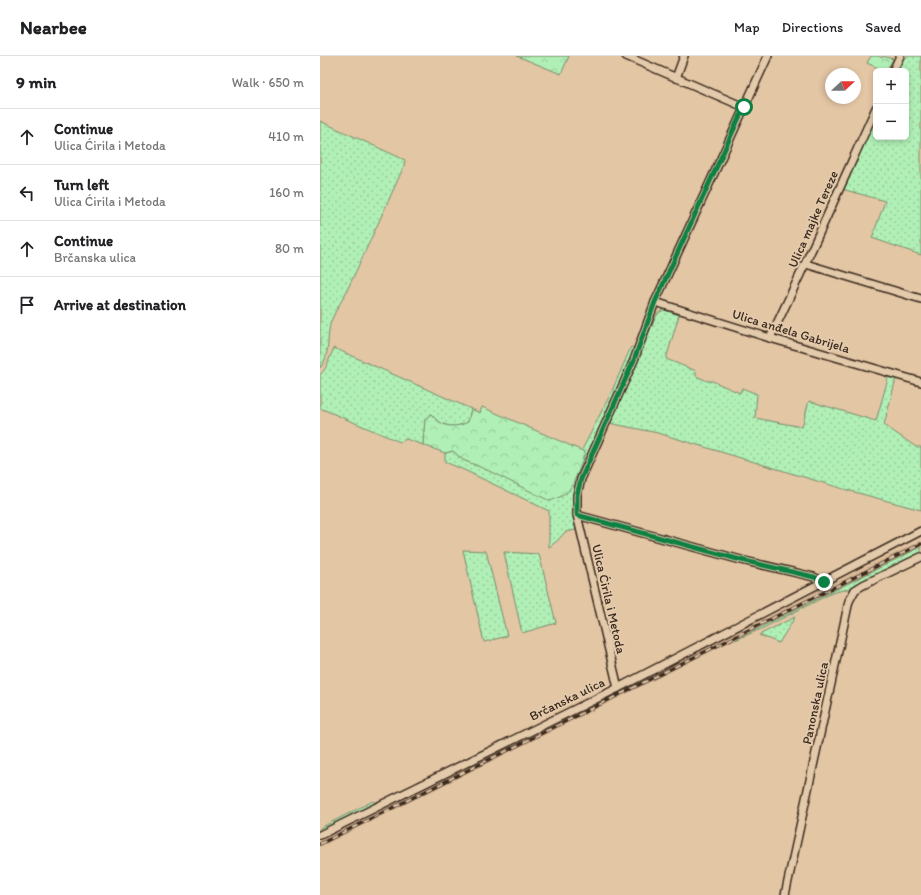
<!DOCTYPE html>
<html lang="en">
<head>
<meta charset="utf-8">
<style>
  :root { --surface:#fff; --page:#f2f2f2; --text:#202124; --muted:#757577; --line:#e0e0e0 }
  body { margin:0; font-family:Itim,sans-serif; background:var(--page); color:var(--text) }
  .controls { position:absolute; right:12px; top:12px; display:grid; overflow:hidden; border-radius:6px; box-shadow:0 2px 6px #0003 }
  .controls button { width:36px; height:36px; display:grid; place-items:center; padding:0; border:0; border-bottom:1px solid var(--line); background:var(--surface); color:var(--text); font:20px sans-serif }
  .compass { position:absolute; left:505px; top:12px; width:36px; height:36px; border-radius:50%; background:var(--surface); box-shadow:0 2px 6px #0003; rotate:68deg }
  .stop { position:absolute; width:12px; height:12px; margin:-9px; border:3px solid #0b8043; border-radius:50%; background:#fff }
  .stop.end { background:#0b8043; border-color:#fff; box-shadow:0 1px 4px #0008 }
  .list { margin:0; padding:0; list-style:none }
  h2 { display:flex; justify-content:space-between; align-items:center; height:52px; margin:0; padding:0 16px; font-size:17px }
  h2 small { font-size:13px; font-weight:400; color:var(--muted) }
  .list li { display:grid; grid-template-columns:26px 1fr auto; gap:12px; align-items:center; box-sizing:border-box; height:56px; padding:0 16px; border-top:1px solid var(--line) }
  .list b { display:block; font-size:15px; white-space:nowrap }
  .list p { margin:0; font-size:13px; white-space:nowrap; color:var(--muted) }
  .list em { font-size:13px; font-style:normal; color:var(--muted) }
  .icon { flex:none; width:22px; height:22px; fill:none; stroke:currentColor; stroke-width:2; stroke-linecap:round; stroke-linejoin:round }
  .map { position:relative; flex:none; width:601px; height:839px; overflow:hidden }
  header { display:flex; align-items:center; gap:24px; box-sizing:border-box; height:56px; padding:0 20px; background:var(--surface); border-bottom:1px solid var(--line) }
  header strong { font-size:19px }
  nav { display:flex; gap:22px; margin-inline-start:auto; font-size:14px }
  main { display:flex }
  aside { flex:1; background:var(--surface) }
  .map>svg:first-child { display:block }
</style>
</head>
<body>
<header>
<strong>Nearbee</strong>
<nav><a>Map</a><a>Directions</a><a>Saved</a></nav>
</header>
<main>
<aside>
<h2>9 min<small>Walk · 650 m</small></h2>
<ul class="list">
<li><svg class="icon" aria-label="ahead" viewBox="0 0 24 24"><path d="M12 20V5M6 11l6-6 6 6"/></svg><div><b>Continue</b><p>Ulica Ćirila i Metoda</p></div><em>410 m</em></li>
<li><svg class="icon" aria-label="left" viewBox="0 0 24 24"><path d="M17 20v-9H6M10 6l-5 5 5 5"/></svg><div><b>Turn left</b><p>Ulica Ćirila i Metoda</p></div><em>160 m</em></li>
<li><svg class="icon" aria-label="ahead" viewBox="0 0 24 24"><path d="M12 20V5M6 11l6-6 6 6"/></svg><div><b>Continue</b><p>Brčanska ulica</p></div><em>80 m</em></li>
<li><svg class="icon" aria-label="arrive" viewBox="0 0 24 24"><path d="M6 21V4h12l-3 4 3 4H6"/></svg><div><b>Arrive at destination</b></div></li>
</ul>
</aside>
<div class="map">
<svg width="601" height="839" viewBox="0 0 601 839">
  <defs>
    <pattern id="grass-dots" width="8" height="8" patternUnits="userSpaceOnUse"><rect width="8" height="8" fill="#b0efb6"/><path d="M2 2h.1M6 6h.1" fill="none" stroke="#98cd9c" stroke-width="1.8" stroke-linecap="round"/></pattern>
    <pattern id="forest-crowns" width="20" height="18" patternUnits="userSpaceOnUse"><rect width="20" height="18" fill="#b0efb6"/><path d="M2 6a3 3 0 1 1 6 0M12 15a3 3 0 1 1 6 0" fill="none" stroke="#98cd9c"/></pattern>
  </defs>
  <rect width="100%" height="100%" fill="#e3c6a4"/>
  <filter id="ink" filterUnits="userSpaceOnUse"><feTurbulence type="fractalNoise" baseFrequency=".025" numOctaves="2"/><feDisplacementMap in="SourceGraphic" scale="8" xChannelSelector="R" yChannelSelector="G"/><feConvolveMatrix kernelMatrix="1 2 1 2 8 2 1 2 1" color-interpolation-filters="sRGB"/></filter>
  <g filter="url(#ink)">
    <polygon fill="#d6b796" points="601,484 601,491 0,791 0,784 426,569"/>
    <g fill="url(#grass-dots)" stroke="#768c6a">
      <polygon points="582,0 601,0 601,199 552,182 565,145 522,133 556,58 556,81 586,81 586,15 575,15"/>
      <path d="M0,65L85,104L84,110C66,150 48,190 29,230C24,242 16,253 11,265C6,279 11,301 0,312Z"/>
      <polygon points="344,254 359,259 346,303 376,315 376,320 387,325 392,325 420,337 422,332 437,338 435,362 482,371 489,345 556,365 569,319 576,322 564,369 596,391 601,391 601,454 527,434 338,377 289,367 334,265 338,257"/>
      <path d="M311,291L315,293C306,314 298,334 288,355C271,393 249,430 256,474L245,476L237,485L229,491V455L142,413L125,406V397L133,395L143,404L240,441L248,435L263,404L265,396L262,394L292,335Z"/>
      <path d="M14,292L151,353L148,366C134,373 121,371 111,358L105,363L103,389L86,383L80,386L0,352V319L5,313Z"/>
      <polygon points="601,491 601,498 531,532 512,537 441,573 415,584"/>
      <polygon points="143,494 166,495 187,580 164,586"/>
      <polygon points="184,496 219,498 236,567 202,577"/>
      <polygon points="475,561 459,587 439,579"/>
      <polygon points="53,745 55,747 0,775 0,772"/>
    </g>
    <g fill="url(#forest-crowns)" stroke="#768c6a">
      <polygon points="197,0 249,0 241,18"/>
      <polygon points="551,0 559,0 562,2 563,0 573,3 566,15 565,15 547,7"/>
      <path d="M162,351L265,396C262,407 255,425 249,434C244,440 237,442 230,445L167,414L143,404L133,395L125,397L103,389L105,363L111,358C121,371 134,373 148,366L151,353L160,357Z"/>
    </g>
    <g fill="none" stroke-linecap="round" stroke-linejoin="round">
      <g stroke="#3b2a1e" stroke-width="10">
        <g id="minor">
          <polyline points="306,0 424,51"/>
          <polyline points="573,15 580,0"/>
          <polyline points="356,22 364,0"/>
          <polyline points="486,208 601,243"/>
          <polyline points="335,246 450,282 601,326"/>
          <path d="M450,282C487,206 521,129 556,52"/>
          <polyline points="257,459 421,504 494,521 503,526"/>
          <polyline points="298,632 257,459 257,439 261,423 314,304 335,246 448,0"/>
          <polyline points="0,779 298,632 601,475"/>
          <polyline points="465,839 529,545 535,534 543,529 601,501"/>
        </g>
      </g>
      <use href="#minor" stroke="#e3caab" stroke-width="7"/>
      <g stroke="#3b2a1e" stroke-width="3.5">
        <polyline id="rail" points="0,788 601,488"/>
      </g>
      <use href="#rail" stroke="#e3caab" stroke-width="2" stroke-dasharray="6" stroke-linecap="butt"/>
    </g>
  </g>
  <g fill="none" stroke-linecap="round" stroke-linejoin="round" filter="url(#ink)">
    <polyline stroke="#0b8043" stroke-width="5" points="424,51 335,246 314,304 261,423 257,439 257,459 421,504 494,521 504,526"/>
  </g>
  <g text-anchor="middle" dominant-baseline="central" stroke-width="4" stroke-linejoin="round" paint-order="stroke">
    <g font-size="13" fill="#3b2a1e" stroke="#e3caab">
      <text transform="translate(493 163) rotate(-66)">Ulica majke Tereze</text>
      <text transform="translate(471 275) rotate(17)">Ulica anđela Gabrijela</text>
      <text transform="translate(289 543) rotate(77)">Ulica Ćirila i Metoda</text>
      <text transform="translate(247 643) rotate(-26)">Brčanska ulica</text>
      <text transform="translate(495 647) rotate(-78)">Panonska ulica</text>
    </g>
  </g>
</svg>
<div class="controls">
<button>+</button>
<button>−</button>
</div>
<svg class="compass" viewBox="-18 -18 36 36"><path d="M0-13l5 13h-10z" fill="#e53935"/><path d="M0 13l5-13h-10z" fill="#757577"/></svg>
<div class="stop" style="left:424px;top:51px"></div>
<div class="stop end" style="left:504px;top:526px"></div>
</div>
</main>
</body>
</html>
